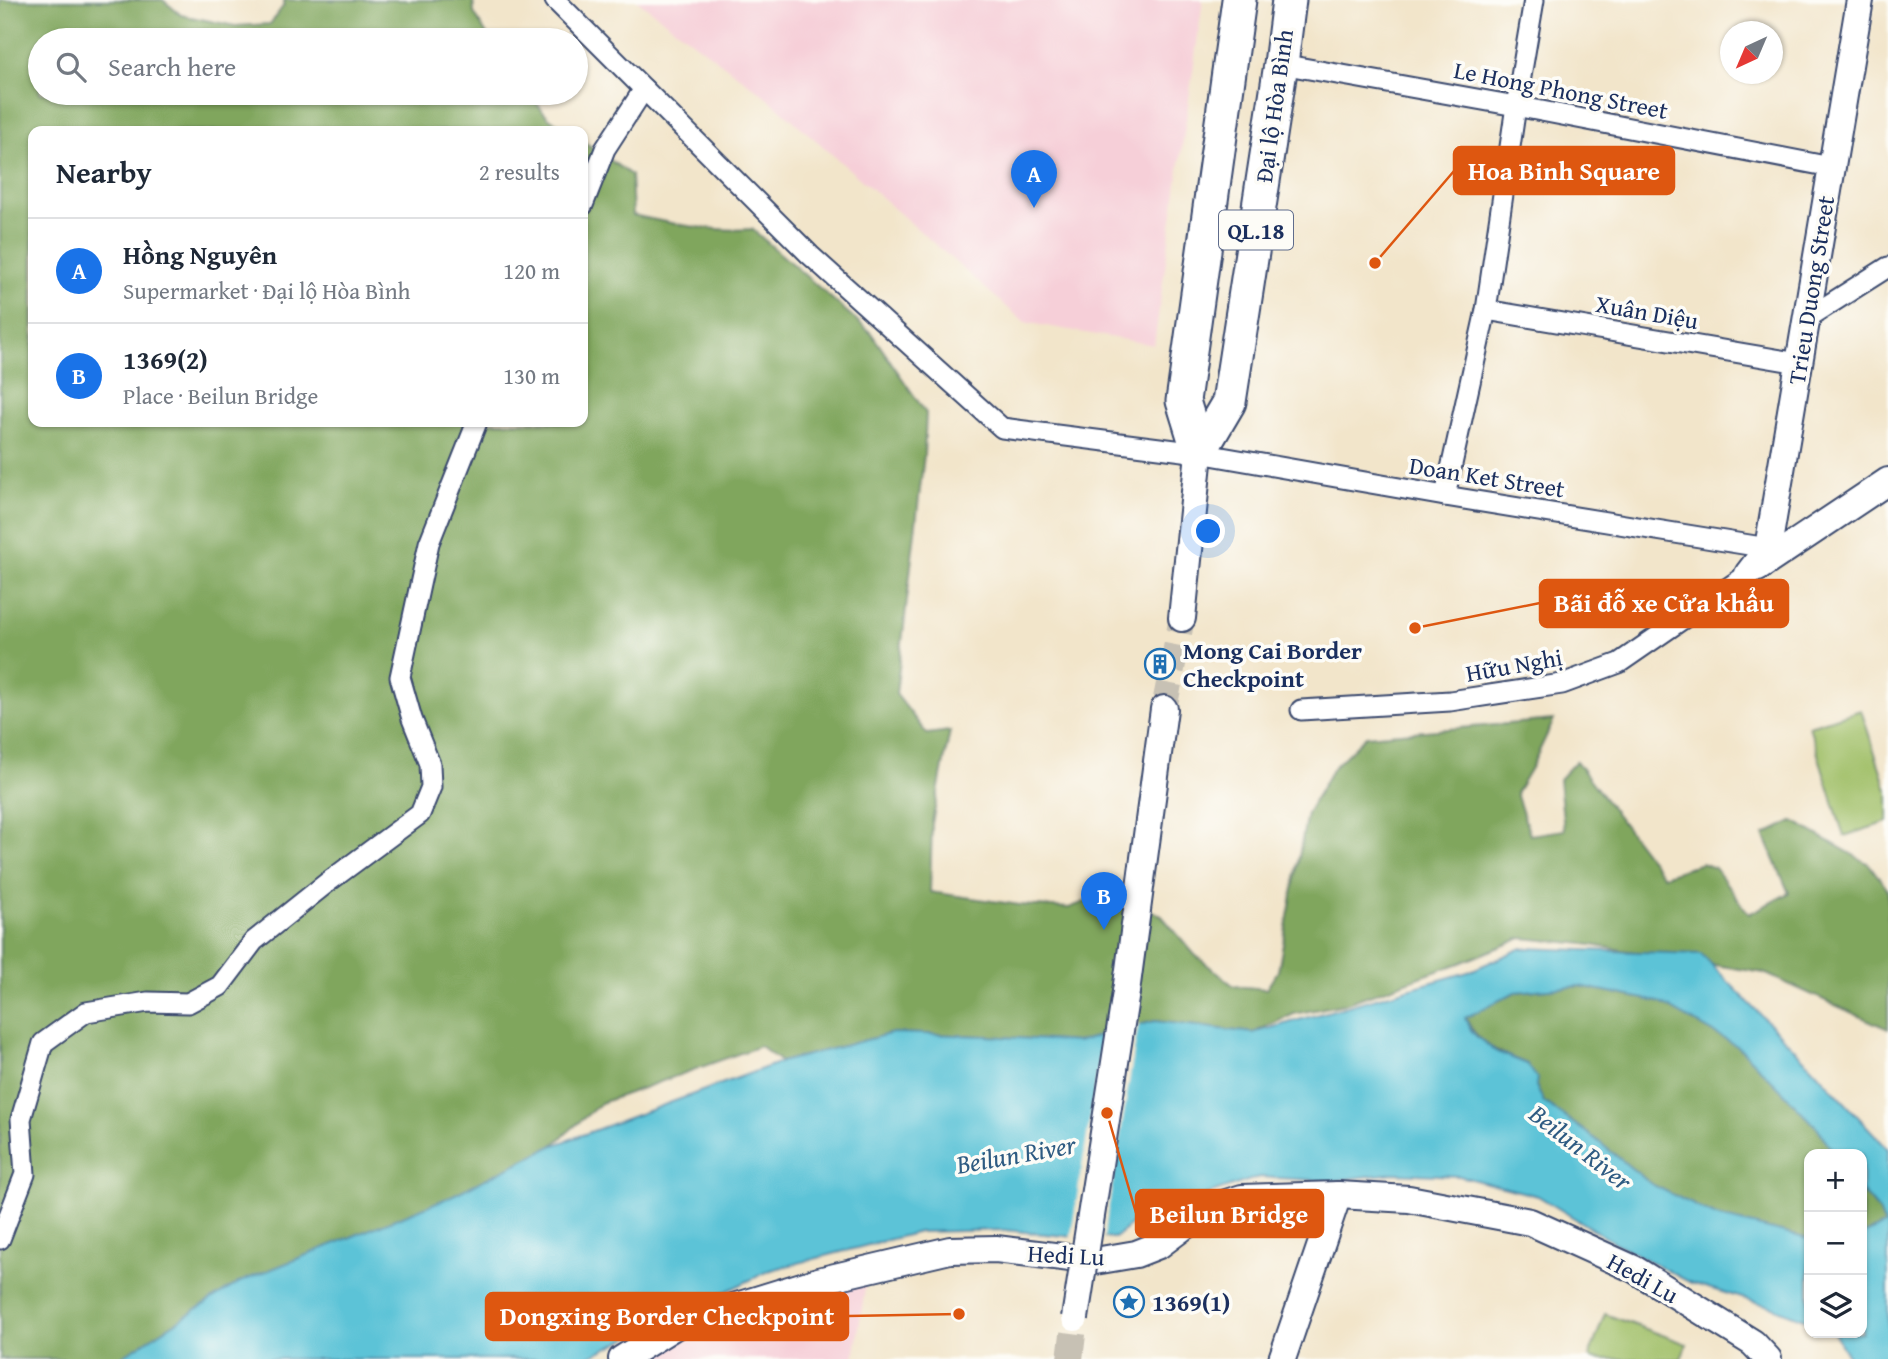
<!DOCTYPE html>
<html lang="en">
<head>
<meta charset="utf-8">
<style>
  :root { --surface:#fff; --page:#f6f6f7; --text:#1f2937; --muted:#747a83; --line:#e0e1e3; --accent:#1a73e8 }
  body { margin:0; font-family:"Gentium Book Plus",serif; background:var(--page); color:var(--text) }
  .controls { position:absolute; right:21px; bottom:21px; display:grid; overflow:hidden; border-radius:14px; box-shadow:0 2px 5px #0004 }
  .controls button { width:63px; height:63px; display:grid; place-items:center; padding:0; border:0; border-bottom:2px solid var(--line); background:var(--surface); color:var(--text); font:35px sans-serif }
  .compass { position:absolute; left:1720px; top:21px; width:63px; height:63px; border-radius:50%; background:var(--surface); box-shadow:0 2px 5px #0004; rotate:224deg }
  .you { position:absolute; left:1209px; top:532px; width:24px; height:24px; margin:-18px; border:5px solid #fff; border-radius:50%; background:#1a73e8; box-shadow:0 0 0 10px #1a73e833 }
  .badge { display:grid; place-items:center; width:46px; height:46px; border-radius:50%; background:var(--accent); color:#fff; font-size:23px; font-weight:700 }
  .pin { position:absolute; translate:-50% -58px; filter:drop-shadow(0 2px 4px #0008) }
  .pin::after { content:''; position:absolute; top:37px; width:24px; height:21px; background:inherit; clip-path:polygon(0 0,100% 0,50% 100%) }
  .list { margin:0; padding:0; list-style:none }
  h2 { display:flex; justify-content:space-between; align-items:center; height:91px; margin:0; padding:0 28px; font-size:30px }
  h2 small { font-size:23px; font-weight:400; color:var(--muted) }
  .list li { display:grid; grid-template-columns:46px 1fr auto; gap:21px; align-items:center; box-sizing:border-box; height:105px; padding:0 28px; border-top:2px solid var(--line) }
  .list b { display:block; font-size:26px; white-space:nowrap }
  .list p { margin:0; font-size:23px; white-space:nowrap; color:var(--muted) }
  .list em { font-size:23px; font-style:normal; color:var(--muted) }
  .icon { flex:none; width:38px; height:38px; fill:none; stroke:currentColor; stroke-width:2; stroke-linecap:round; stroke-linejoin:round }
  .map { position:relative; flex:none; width:1888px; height:1359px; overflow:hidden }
  .search { position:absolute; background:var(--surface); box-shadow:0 2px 5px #0004; left:28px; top:28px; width:560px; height:77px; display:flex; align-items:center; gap:18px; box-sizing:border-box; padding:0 24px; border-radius:38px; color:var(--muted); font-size:26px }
  .panel { position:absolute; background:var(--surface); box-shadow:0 2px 5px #0004; left:28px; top:126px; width:560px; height:301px; border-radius:14px }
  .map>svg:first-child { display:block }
</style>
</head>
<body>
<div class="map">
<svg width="1888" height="1359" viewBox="0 0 1888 1359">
  <rect width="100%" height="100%" fill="#fdfcf7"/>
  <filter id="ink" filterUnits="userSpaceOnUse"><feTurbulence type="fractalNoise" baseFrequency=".0143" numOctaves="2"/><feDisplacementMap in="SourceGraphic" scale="14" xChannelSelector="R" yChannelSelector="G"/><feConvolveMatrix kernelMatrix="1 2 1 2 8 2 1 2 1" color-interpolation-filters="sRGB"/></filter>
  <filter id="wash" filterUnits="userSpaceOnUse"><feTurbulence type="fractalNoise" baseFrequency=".00686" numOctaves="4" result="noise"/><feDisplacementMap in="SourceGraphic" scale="28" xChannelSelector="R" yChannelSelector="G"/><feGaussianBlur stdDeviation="1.57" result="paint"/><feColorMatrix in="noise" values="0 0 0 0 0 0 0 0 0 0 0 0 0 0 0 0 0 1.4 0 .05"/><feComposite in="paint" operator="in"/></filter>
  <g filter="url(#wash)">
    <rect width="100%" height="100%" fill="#f2e5ca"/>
    <g fill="#f6cfd8">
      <polygon points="637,0 1203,0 1154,345 1024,322 764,95"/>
      <polygon points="866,1282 854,1359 643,1359 682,1336 832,1287"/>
    </g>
    <g fill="#a1c069" stroke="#5e7864" stroke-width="2">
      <polygon points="1861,710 1888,793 1888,822 1844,836 1809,726"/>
      <polygon points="1605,1314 1687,1344 1681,1359 1594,1359 1589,1357"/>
    </g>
    <g fill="#80a65d" stroke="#4e6a5e" stroke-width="2">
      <path d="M0,0H163L181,15L235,26L270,24L284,5V0H473L474,13L490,40H40V93H528L548,117L568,131H33V422H583V141L631,175L633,215C672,224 712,232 752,229L871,333L926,413L924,455L896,694L927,734L950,731L932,823L930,892L1020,905L1069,908L1108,893L1161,915L1195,955L1234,986L1266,989L1278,971L1307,813L1333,768L1366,736L1554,720L1532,766L1516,793L1530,835L1564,830L1559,779L1576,761L1663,876L1702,863L1715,868L1749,914L1789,893L1764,835L1793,821L1869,864L1888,890V1029L1764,973L1585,944L1522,938L1460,963L1344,1004L1294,1014L1253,1033L1155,1021L1077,1042L986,1036L894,1033L781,1062L760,1046L601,1103L552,1146L448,1198L450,1243L240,1282L118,1359H0Z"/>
      <path d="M1580,986L1659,1002L1739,1047L1818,1128L1834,1154H1809V1239L1716,1216L1651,1184L1594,1138L1544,1102L1536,1086L1527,1064C1500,1053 1478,1045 1465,1017L1515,992Z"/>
      <polygon points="1862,1191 1879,1211 1885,1225 1862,1235"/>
    </g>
    <polygon fill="#5bc3d7" stroke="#3b799a" stroke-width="2" points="1522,948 1701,954 1811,1066 1888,1149 1888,1359 1850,1359 1834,1333 1862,1333 1862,1235 1885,1225 1879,1211 1862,1191 1862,1154 1834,1154 1818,1128 1739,1047 1659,1002 1580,986 1515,992 1465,1018 1471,1030 1476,1036 1497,1052 1527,1064 1537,1078 1536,1086 1544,1102 1594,1138 1651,1184 1716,1216 1809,1239 1809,1321 1773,1307 1691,1283 1615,1243 1538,1196 1459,1176 1394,1173 1331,1181 1259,1177 1140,1217 1115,1238 1085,1238 1004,1230 919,1232 771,1270 584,1359 118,1359 240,1282 447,1198 552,1146 781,1062 893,1033 986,1036 1077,1042 1155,1021 1253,1033 1468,972"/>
    <polygon fill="#f2e5ca" points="1139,1021 1103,1242 1070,1240 1104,1031"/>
  </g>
  <g filter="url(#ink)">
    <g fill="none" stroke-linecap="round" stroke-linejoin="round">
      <g stroke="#c7c1b4" stroke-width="26" stroke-dasharray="26 13" stroke-linecap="butt">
        <polyline points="1164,709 1182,618"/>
        <polyline points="1070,1359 1075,1318"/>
      </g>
      <g stroke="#3b4a6e" stroke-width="23">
        <g id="street">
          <polyline points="555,0 810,255 1002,428 1199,453 1445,496 1768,548"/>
          <polyline points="1281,64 1516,106 1831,167"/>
          <polyline points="583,205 605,149 644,89"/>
          <polyline points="1486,310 1799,363"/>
          <polyline points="1806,319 1888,267"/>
          <polyline points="1445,496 1486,310 1516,106 1534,0"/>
          <polyline points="1301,710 1450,701 1562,684 1619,663 1748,574"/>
          <polyline points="0,1239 25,1174 21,1119 43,1043 86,1012 148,1002 188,1003 220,986 254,941 328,882 420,814 431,787 430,764 412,719 400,677 429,543 477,422"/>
        </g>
      </g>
      <g stroke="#3b4a6e" stroke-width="30">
        <g id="secondary">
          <polyline points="1758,568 1888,481"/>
          <polyline points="1748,574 1768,548 1860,0"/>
          <polyline points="1182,618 1199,453"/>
          <polyline points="1126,992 1164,709"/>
          <polyline points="622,1359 678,1324 818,1281 950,1250 996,1249 1095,1261 1136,1254 1159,1245 1207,1209 1242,1198 1338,1195 1409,1199 1530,1222 1634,1269 1753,1343 1768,1359"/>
          <polyline points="1282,1359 1338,1195"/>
        </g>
      </g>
      <g stroke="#3b4a6e" stroke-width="37">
        <g id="highway">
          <polyline points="1199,453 1229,402 1281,64 1289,0"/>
          <polyline points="1199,453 1183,401 1239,0"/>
        </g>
      </g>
      <use href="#street" stroke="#fff" stroke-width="19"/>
      <use href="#secondary" stroke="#fff" stroke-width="26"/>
      <use href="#highway" stroke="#fff" stroke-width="33"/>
      <g stroke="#3b4a6e" stroke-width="30" stroke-linecap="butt">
        <polyline id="secondary-bridge" points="1075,1318 1126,992"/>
      </g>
      <use href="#secondary-bridge" stroke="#fff" stroke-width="26"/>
    </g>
  </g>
  <defs>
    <g id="building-ring" transform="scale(1.575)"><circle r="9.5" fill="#fdfcf7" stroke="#1f6fb2" stroke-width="1.5"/><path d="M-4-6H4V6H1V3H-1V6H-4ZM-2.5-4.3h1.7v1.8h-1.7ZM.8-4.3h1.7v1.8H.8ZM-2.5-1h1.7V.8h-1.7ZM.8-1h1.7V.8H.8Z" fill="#1f6fb2"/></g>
    <g id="sight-ring" transform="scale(1.575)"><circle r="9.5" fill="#fdfcf7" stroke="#1f6fb2" stroke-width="1.5"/><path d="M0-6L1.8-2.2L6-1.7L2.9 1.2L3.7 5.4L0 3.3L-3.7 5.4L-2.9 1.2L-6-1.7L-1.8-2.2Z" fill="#1f6fb2"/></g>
  </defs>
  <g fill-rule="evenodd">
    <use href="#building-ring" x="1160" y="664"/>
    <use href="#sight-ring" x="1129" y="1302"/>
  </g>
  <g text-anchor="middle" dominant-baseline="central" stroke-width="7" stroke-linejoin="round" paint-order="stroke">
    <rect fill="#fdfcf7" stroke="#5f6c8c" stroke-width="2" x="1219" y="210.5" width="74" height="39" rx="5"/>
    <g font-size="23" font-weight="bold" fill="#1b2f5e">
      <text x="1256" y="230">QL.18</text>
    </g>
    <g font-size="24" fill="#1b2f5e" stroke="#fdfcf7">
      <text transform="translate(1561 90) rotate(11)">Le Hong Phong Street</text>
      <text transform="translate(1274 106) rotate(-82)">Đại lộ Hòa Bình</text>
      <text transform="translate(1811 290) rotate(-81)">Trieu Duong Street</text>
      <text transform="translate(1647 312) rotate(10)">Xuân Diệu</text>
      <text transform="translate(1487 477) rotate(9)">Doan Ket Street</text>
      <text transform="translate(1514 665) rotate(-10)">Hữu Nghị</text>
      <text transform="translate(1066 1255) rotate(3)">Hedi Lu</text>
      <text transform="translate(1643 1278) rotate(29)">Hedi Lu</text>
    </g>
    <g font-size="24" font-weight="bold" fill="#1b2f5e" stroke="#fdfcf7" text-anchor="start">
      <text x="1183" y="650">Mong Cai Border<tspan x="1183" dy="28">Checkpoint</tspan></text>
      <text x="1152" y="1302">1369(1)</text>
    </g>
    <g font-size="26" font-style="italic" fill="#2e5b82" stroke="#fdfcf7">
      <text transform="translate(1581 1147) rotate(38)">Beilun River</text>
      <text transform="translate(1016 1154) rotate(-10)">Beilun River</text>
    </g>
  </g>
  <path fill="none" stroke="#de5710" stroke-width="2.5" d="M1375 263L1454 171M1415 628L1540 603M1107 1113L1136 1213M959 1314L848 1316"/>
  <g fill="#de5710" stroke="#fdfcf7" stroke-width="2.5">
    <circle cx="1375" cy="263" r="7"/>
    <circle cx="1415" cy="628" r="7"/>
    <circle cx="1107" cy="1113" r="7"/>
    <circle cx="959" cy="1314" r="7"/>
  </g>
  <g fill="#de5710" stroke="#de5710" stroke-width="2.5">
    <rect x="1454" y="147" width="220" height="47" rx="7"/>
    <rect x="1540" y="580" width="248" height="47" rx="7"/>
    <rect x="1136" y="1190" width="187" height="47" rx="7"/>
    <rect x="486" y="1293" width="362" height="47" rx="7"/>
  </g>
  <g font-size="26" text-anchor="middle" font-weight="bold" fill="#fff">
    <text x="1564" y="180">Hoa Binh Square</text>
    <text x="1664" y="612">Bãi đỗ xe Cửa khẩu</text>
    <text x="1229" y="1223">Beilun Bridge</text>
    <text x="667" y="1325">Dongxing Border Checkpoint</text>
  </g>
</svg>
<div class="controls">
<button>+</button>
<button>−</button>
<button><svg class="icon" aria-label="layers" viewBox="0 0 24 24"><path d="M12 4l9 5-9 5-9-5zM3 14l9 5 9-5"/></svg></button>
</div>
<svg class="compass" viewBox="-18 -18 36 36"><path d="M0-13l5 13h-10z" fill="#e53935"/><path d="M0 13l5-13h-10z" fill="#747a83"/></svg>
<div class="you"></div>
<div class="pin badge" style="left:1034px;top:208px">A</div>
<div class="pin badge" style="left:1104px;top:930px">B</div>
<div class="search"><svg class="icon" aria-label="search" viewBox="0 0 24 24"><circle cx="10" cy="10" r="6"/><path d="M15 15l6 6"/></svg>Search here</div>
<section class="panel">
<h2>Nearby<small>2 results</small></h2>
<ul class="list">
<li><span class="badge">A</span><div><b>Hồng Nguyên</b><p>Supermarket · Đại lộ Hòa Bình</p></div><em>120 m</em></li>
<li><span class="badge">B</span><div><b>1369(2)</b><p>Place · Beilun Bridge</p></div><em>130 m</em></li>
</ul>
</section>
</div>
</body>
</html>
